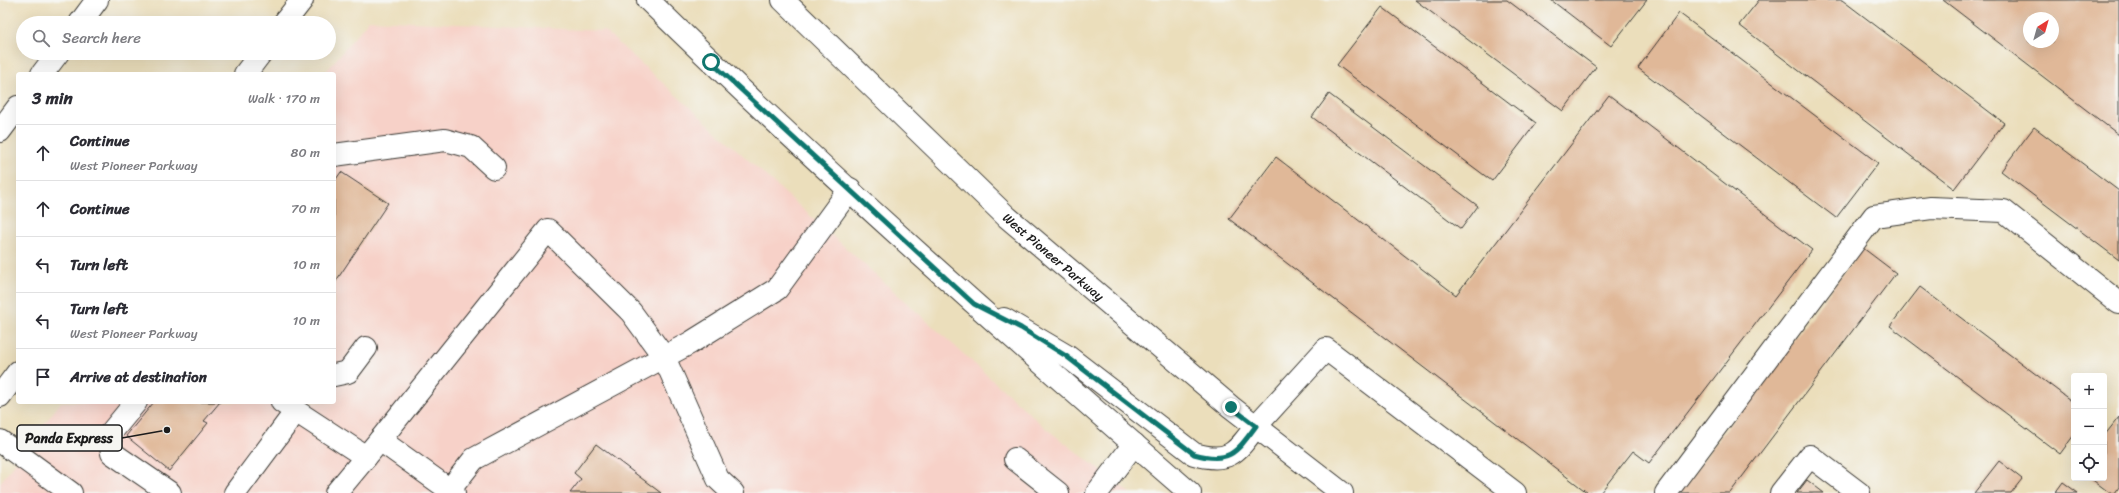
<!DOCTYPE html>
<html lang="en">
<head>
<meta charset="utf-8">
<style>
  :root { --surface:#fff; --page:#f2f2f3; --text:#2b2b33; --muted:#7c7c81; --line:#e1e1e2 }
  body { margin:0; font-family:Sriracha,sans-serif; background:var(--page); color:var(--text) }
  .controls { position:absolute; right:12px; bottom:12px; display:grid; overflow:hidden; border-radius:4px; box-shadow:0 4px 16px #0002 }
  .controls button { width:36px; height:36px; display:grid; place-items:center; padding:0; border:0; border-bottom:1px solid var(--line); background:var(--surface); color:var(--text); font:20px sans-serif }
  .compass { position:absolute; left:2023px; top:12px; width:36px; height:36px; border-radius:50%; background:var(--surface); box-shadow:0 4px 16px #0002; rotate:37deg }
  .stop { position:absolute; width:12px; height:12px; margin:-9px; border:3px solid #0f766e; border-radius:50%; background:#fff }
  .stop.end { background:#0f766e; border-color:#fff; box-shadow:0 1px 4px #0008 }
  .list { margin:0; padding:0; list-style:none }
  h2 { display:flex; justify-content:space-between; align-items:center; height:52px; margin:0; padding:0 16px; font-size:17px }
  h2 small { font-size:13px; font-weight:400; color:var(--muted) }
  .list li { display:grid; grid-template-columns:26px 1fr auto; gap:12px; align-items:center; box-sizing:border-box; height:56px; padding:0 16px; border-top:1px solid var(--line) }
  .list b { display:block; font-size:15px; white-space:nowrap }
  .list p { margin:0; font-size:13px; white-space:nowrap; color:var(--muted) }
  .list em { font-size:13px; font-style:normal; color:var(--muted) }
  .icon { flex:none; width:22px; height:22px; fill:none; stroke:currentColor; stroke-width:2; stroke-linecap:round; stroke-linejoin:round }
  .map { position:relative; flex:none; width:2119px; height:493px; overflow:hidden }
  .search { position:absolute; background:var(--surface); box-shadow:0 4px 16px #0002; left:16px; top:16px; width:320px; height:44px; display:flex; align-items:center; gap:10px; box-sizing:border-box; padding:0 14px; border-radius:22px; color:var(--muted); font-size:15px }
  .panel { position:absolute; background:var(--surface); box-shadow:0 4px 16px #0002; left:16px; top:72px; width:320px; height:332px; border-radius:4px }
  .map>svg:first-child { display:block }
</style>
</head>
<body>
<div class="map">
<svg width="2119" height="493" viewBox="0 0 2119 493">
  <rect width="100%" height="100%" fill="#f6f6f2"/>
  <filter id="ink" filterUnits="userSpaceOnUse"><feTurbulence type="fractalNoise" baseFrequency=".025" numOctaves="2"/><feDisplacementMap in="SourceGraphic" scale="8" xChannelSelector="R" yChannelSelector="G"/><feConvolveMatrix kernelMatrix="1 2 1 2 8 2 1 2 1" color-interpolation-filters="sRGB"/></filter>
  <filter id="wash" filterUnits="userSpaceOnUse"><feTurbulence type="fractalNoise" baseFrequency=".012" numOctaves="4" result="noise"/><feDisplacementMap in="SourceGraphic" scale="16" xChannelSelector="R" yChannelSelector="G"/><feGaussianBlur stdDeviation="0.9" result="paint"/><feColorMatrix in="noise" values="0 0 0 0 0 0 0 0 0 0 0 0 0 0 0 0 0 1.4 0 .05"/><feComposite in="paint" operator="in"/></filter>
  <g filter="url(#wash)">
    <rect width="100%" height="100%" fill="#ebdebb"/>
    <polygon fill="#f7d1c8" points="369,20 605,31 1048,430 1130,493 0,493 0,483 61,402 334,402 334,74 324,74"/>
    <g id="blocks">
      <g fill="#e0b898" fill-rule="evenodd">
        <polygon points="1415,0 1507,0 1596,67 1563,111"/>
        <polygon points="1551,0 1647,0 1611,46"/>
        <polygon points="1759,0 1842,0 2004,123 1954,189 1739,25"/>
        <path d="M1943,0H2119V135ZM2029,18H2053V42H2029Z"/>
        <polygon points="1382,7 1536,123 1492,181 1337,65"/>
        <polygon points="1679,13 1878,163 1836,218 1638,68"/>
        <polygon points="1329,94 1478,206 1461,229 1312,117"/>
        <polygon points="1609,95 1812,250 1649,463 1633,451 1600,493 1588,493 1229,219 1276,157 1456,295"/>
        <polygon points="2034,127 2119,191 2119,260 2001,171"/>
        <polygon points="341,172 388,203 334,284 334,182"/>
        <polygon points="1863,248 1896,273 1730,493 1678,493"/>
        <polygon points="1920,287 2074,403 2074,435 2060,454 1890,326"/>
        <polygon points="154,402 220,402 204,421 208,423 169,471 126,436"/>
        <polygon points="2119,417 2119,487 2115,493 2110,493 2090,478 2104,478 2104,436"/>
        <polygon points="596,444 661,493 570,493 581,479 574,473"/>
        <polygon points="1999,461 2022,479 2011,493 1974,493"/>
        <polygon points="1807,480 1824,493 1797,493"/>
        <polygon points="2063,482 2078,493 2055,493"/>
      </g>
    </g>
  </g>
  <g filter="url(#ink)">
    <use href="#blocks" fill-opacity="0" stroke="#3b3934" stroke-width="1"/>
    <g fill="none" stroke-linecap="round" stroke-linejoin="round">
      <g stroke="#3b3934" stroke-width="24">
        <g id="minor">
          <polyline points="334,155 445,140 471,147 494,168"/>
          <polyline points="334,375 348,372 366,348"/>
          <polyline points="136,402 109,435 112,453 170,493"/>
          <polyline points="282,402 366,457"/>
          <polyline points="1256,426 1326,349 1515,493"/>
          <polyline points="380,440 548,230 631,312 664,357 718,479 733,493"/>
          <polyline points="0,441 71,493"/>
          <polyline points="1015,459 1058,493"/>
          <polyline points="235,493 296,411"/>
          <polyline points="336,493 380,440 454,493"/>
          <polyline points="447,493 474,459 690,343 777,289 850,189"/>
          <polyline points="1097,493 1134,444"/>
          <polyline points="1666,493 1874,216 1931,208 2004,211 2119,303"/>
          <polyline points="1781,493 1810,456 1859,493"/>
        </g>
      </g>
      <g stroke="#3b3934" stroke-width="24">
        <g id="major">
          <path d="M648,0C823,171 1006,333 1190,493"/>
          <path id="s1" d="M783,0L1007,217L1231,407L1342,493"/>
          <polyline points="284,23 302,0"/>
          <polyline points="245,74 261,53"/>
          <path d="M1004,319L1067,356L1194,454C1229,464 1236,453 1256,426"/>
          <polyline points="0,396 18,372"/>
        </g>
      </g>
      <g stroke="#3b3934" stroke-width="24">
        <g id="highway">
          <polyline points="80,23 97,0"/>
          <polyline points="42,74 58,53"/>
          <polyline points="0,131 18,107"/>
        </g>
      </g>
      <use href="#minor" stroke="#fff" stroke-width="22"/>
      <use href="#major" stroke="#fff" stroke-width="22"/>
      <use href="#highway" stroke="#fff" stroke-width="22"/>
    </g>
  </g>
  <g fill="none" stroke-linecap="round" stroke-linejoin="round" filter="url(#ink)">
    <path stroke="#0f766e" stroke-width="5" d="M711,62L974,304L1021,328L1066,356L1194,454C1229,464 1236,453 1256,426L1231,407"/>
  </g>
  <g text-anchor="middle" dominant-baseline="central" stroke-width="3" stroke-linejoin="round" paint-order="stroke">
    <g font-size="13" fill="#1c1c1c" stroke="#f6f6f2">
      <text stroke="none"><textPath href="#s1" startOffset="373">West Pioneer Parkway</textPath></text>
    </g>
  </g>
  <path fill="none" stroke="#1c1c1c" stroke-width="1.5" d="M167 430L122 438"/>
  <circle fill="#1c1c1c" stroke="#f6f6f2" stroke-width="1.5" cx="167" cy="430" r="4"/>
  <rect fill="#f6f6f2" stroke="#1c1c1c" stroke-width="1.5" x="17" y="425" width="105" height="26" rx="4"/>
  <g font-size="14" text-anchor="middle" font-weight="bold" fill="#1c1c1c">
    <text x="69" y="443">Panda Express</text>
  </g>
</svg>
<div class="controls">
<button>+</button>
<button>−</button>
<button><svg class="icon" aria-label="locate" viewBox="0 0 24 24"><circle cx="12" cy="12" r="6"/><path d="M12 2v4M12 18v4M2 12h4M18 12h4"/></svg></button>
</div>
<svg class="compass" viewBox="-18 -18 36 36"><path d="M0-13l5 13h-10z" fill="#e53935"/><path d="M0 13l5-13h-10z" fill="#7c7c81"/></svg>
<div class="stop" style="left:711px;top:62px"></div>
<div class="stop end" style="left:1231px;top:407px"></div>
<div class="search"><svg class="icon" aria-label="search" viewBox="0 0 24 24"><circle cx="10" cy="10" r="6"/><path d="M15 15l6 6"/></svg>Search here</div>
<section class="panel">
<h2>3 min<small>Walk · 170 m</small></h2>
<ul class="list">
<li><svg class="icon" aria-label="ahead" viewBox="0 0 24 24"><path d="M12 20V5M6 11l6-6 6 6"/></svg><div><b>Continue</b><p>West Pioneer Parkway</p></div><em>80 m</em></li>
<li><svg class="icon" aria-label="ahead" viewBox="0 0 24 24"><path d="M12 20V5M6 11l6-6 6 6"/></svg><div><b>Continue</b></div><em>70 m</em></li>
<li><svg class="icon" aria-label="left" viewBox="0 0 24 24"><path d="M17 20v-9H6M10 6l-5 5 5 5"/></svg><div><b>Turn left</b></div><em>10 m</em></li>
<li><svg class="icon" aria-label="left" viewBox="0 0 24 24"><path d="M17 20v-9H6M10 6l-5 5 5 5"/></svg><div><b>Turn left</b><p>West Pioneer Parkway</p></div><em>10 m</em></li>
<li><svg class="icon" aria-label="arrive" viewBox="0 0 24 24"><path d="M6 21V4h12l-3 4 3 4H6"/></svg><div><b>Arrive at destination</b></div></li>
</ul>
</section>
</div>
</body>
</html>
